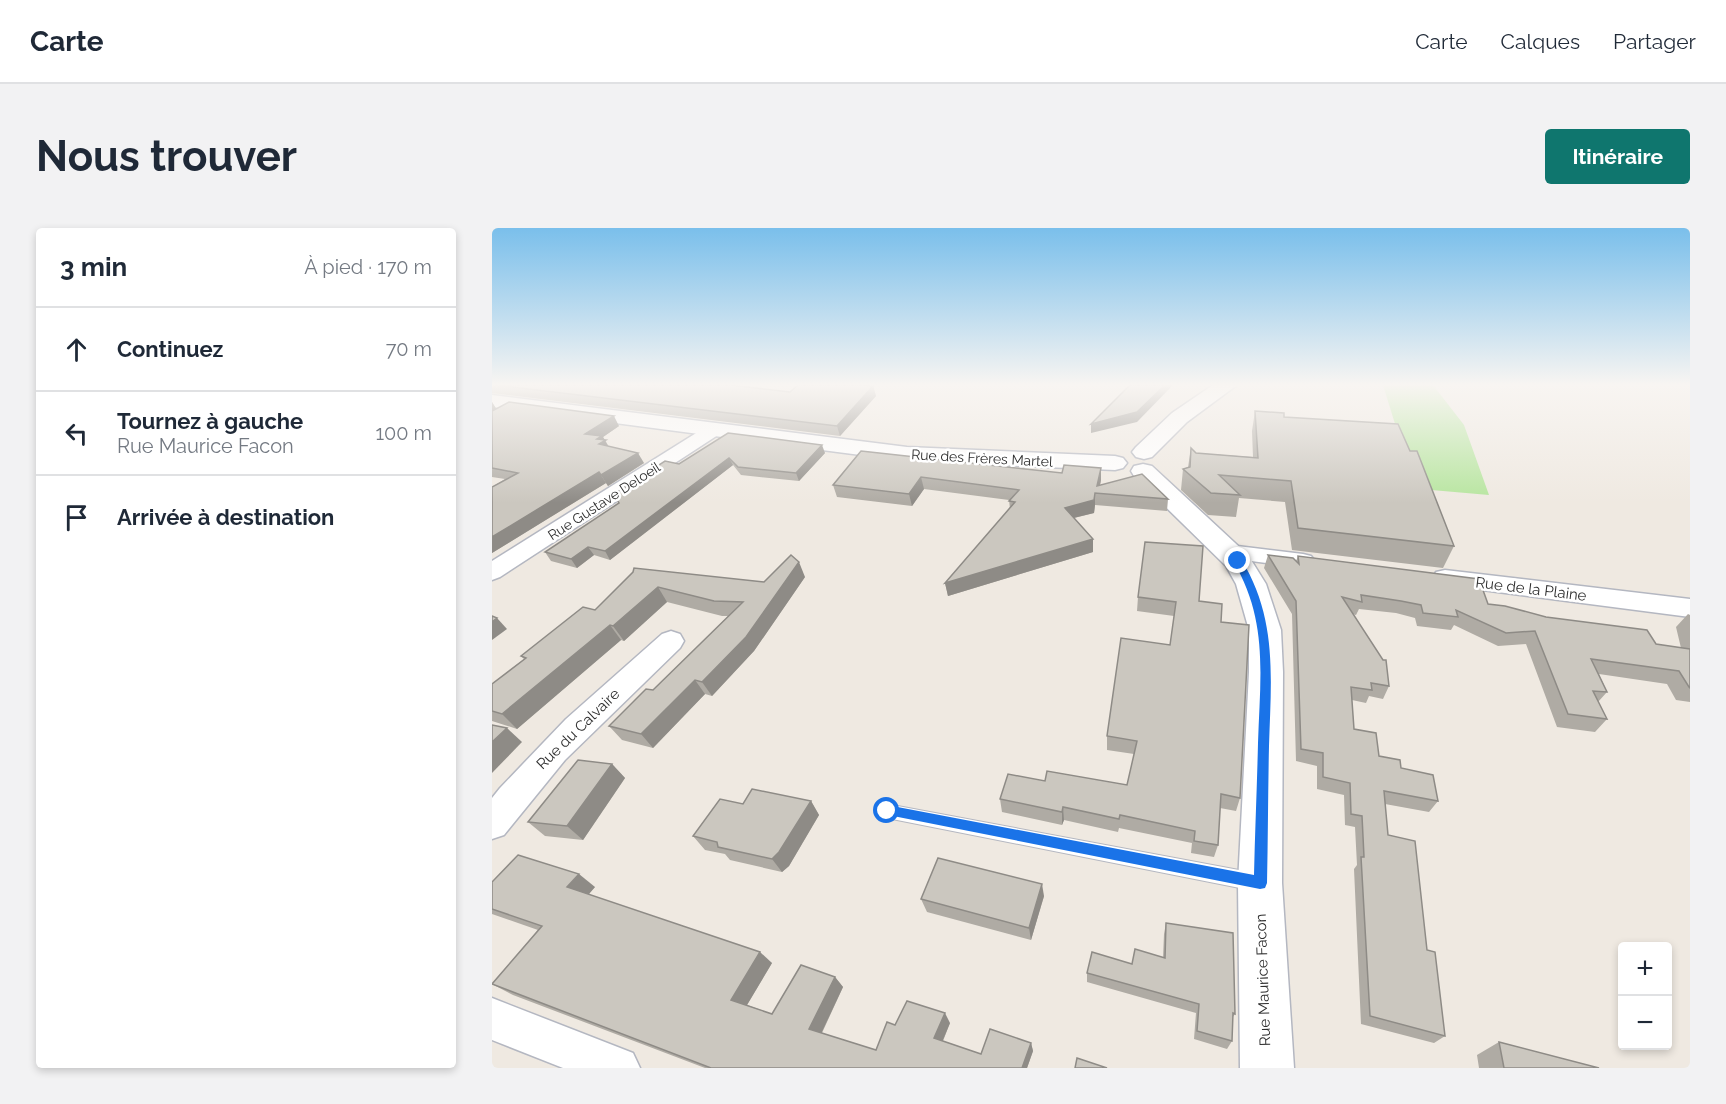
<!DOCTYPE html>
<html lang="fr">
<head>
<meta charset="utf-8">
<style>
  :root { --surface:#fff; --page:#f2f2f3; --text:#1f2937; --muted:#747a83; --line:#e0e1e3; --accent:#0f766e }
  body { margin:0; font-family:Raleway,sans-serif; background:var(--page); color:var(--text) }
  .controls { position:absolute; right:18px; bottom:18px; display:grid; overflow:hidden; border-radius:6px; box-shadow:0 3px 9px #0003 }
  .controls button { width:54px; height:54px; display:grid; place-items:center; padding:0; border:0; border-bottom:2px solid var(--line); background:var(--surface); color:var(--text); font:30px sans-serif }
  .stop { position:absolute; width:18px; height:18px; margin:-14px; border:4px solid #1a73e8; border-radius:50%; background:#fff }
  .stop.end { background:#1a73e8; border-color:#fff; box-shadow:0 2px 6px #0008 }
  .list { margin:0; padding:0; list-style:none }
  h2 { display:flex; justify-content:space-between; align-items:center; height:78px; margin:0; padding:0 24px; font-size:26px }
  h2 small { font-size:20px; font-weight:400; color:var(--muted) }
  .list li { display:grid; grid-template-columns:39px 1fr auto; gap:18px; align-items:center; box-sizing:border-box; height:84px; padding:0 24px; border-top:2px solid var(--line) }
  .list b { display:block; font-size:22px; white-space:nowrap }
  .list p { margin:0; font-size:20px; white-space:nowrap; color:var(--muted) }
  .list em { font-size:20px; font-style:normal; color:var(--muted) }
  .icon { flex:none; width:33px; height:33px; fill:none; stroke:currentColor; stroke-width:2; stroke-linecap:round; stroke-linejoin:round }
  .map { position:relative; flex:none; width:1198px; height:840px; overflow:hidden; border-radius:6px }
  header { display:flex; align-items:center; gap:36px; box-sizing:border-box; height:84px; padding:0 30px; background:var(--surface); border-bottom:2px solid var(--line) }
  header strong { font-size:28px }
  nav { display:flex; gap:33px; margin-inline-start:auto; font-size:21px }
  .intro { display:flex; align-items:center; justify-content:space-between; box-sizing:border-box; height:144px; padding:0 36px }
  h1 { margin:0; font-size:42px }
  .button { padding:15px 27px; border-radius:6px; background:var(--accent); color:#fff; font-size:21px; font-weight:700 }
  main { display:flex; gap:36px; padding:0 36px }
  aside { flex:1; background:var(--surface); border-radius:6px; box-shadow:0 3px 9px #0003 }
  .map>svg:first-child { display:block }
</style>
</head>
<body>
<header>
<strong>Carte</strong>
<nav><a>Carte</a><a>Calques</a><a>Partager</a></nav>
</header>
<div class="intro"><h1>Nous trouver</h1><a class="button">Itinéraire</a></div>
<main>
<aside>
<h2>3 min<small>À pied · 170 m</small></h2>
<ul class="list">
<li><svg class="icon" aria-label="ahead" viewBox="0 0 24 24"><path d="M12 20V5M6 11l6-6 6 6"/></svg><div><b>Continuez</b></div><em>70 m</em></li>
<li><svg class="icon" aria-label="left" viewBox="0 0 24 24"><path d="M17 20v-9H6M10 6l-5 5 5 5"/></svg><div><b>Tournez à gauche</b><p>Rue Maurice Facon</p></div><em>100 m</em></li>
<li><svg class="icon" aria-label="arrive" viewBox="0 0 24 24"><path d="M6 21V4h12l-3 4 3 4H6"/></svg><div><b>Arrivée à destination</b></div></li>
</ul>
</aside>
<div class="map">
<svg width="1198" height="840" viewBox="0 0 1198 840">
  <rect width="100%" height="100%" fill="#efe9e1"/>
  <polygon fill="#b6e59e" points="891,157 941,157 972,197 997,267 928,261 908,212"/>
  <g fill="none" stroke-linecap="round" stroke-linejoin="round">
    <g stroke="#b4b7c1" stroke-width="2">
      <polygon id="lane" points="395,576 763,645 769,648 772,654 769,660 763,663 395,590 389,588 387,583 389,578"/>
    </g>
    <g stroke="#b4b7c1" stroke-width="3">
      <g id="street">
        <polygon points="223,196 229,197 232,201 229,205 8,349 0,352 0,333 217,197"/>
        <polygon points="737,317 811,326 819,328 823,333 819,338 811,340 729,329 725,324 729,319"/>
        <polygon points="953,342 1198,371 1198,389 944,356 941,350 944,344"/>
        <polygon points="179,403 188,406 192,413 188,420 73,532 12,607 0,611 0,570 8,560 74,491 170,406"/>
        <polygon points="0,770 141,825 148,840 71,840 0,812"/>
      </g>
    </g>
    <g stroke="#b4b7c1" stroke-width="3">
      <g id="secondary">
        <polygon points="721,157 745,157 695,194 660,229 652,231 644,229 640,224 644,219 680,185"/>
        <polygon points="0,167 415,219 623,228 631,230 635,235 631,240 623,242 415,233 0,179"/>
        <polygon points="651,236 660,238 756,327 774,356 789,402 791,444 790,655 802,840 748,840 746,655 757,444 757,402 744,356 734,338 642,248 639,243 642,238"/>
      </g>
    </g>
    <use href="#lane" fill="#fff" fill-rule="evenodd"/>
    <use href="#street" fill="#fff" fill-rule="evenodd"/>
    <use href="#secondary" fill="#fff" fill-rule="evenodd"/>
  </g>
  <g fill="#afaba4">
    <polygon points="0,157 239,157 298,164 381,158 384,168 348,208 0,165"/>
    <polygon points="0,174 4,181 127,198 111,209 113,212 117,219 152,235 116,258 114,255 0,325 0,259 13,251 0,249"/>
    <polygon points="763,183 792,189 918,223 962,318 951,340 800,322 793,274 747,270 744,289 716,287 689,262 691,241 696,239 699,220 704,225 761,229 760,203"/>
    <polygon points="236,205 333,225 307,253 249,247 241,237 118,332 102,327 85,340 59,333 53,324"/>
    <polygon points="369,223 570,245 609,240 609,252 608,258 676,271 675,283 603,277 602,285 582,290 601,324 456,368 453,355 518,281 517,272 432,261 420,278 345,269 341,257"/>
    <polygon points="776,327 804,333 806,328 996,376 1054,389 1164,416 1189,420 1184,399 1196,386 1198,387 1198,474 1184,472 1175,456 1107,446 1115,464 1106,474 1115,491 1103,504 1065,499 1034,416 1006,418 962,397 959,402 925,398 923,390 904,385 867,381 864,387 860,386 897,458 891,471 877,468 874,475 860,472 862,501 887,528 909,540 946,573 937,584 893,576 896,607 935,722 953,808 942,815 869,796 862,641 865,637 863,599 853,597 852,567 825,561 825,538 804,533 800,386 772,340"/>
    <polygon points="141,344 272,354 313,349 262,423 220,468 213,466 161,520 130,512 117,498 161,462 236,388 230,388 175,374 132,413 129,412 25,501 0,493 0,456 32,431 29,428 103,382"/>
    <polygon points="646,369 707,373 729,394 748,570 744,583 728,580 726,617 722,629 699,625 700,615 627,600 626,604 572,592 570,597 510,584 508,571 553,553 635,557 642,526 615,522 615,508 678,417 682,388 645,383"/>
    <polygon points="120,536 133,550 91,612 53,608 36,594"/>
    <polygon points="319,573 327,587 297,638 290,644 238,632 233,626 213,622 201,608 251,576"/>
    <polygon points="0,654 103,659 96,666 280,735 255,777 280,786 343,749 351,759 330,805 384,822 403,797 458,795 451,813 489,826 539,815 541,823 535,840 213,840 21,767 0,756 46,702 0,686"/>
    <polygon points="552,668 539,712 435,684 429,671"/>
    <polygon points="674,695 743,786 740,790 740,813 735,821 702,811 704,785 595,754 595,745 671,730 672,706"/>
    <polygon points="1007,814 1107,840 987,840 985,827"/>
  </g>
  <g fill="#8e8b86">
    <polygon points="673,157 681,157 645,194 599,205 599,196"/>
    <polygon points="381,158 384,168 348,208 345,198"/>
    <polygon points="0,174 5,182 0,185"/>
    <polygon points="122,188 127,198 111,209 119,223 113,227 93,206"/>
    <polygon points="330,217 333,225 307,253 304,245"/>
    <polygon points="146,225 152,235 116,258 109,247"/>
    <polygon points="237,230 241,237 118,332 113,323"/>
    <polygon points="609,240 609,252 606,265 605,258"/>
    <polygon points="107,244 114,255 0,325 0,309"/>
    <polygon points="429,249 432,261 420,278 417,266"/>
    <polygon points="603,265 603,277 602,285 573,292 573,280"/>
    <polygon points="601,311 601,324 456,368 453,355"/>
    <polygon points="96,319 102,327 85,340 79,331"/>
    <polygon points="307,334 313,349 262,423 220,468 210,454"/>
    <polygon points="166,359 175,374 132,413 121,398"/>
    <polygon points="5,390 15,401 0,412 0,394"/>
    <polygon points="118,397 129,412 25,501 10,486"/>
    <polygon points="203,452 213,466 161,520 149,506"/>
    <polygon points="15,500 30,514 0,545 0,514"/>
    <polygon points="120,536 133,550 91,612 75,598"/>
    <polygon points="319,573 327,587 297,638 290,644 280,631"/>
    <polygon points="571,579 572,592 570,597 570,584"/>
    <polygon points="87,646 103,659 92,672 75,659"/>
    <polygon points="550,656 552,668 539,712 537,700"/>
    <polygon points="268,724 280,735 252,782 239,772"/>
    <polygon points="343,749 351,759 327,810 317,801"/>
    <polygon points="453,785 458,795 448,819 442,810"/>
    <polygon points="539,815 541,823 535,840 530,840"/>
  </g>
  <g fill="#cbc7bf" stroke="#8e8b86" stroke-width="1.5">
    <polygon points="4,157 239,157 298,164 306,157 370,157 381,158 345,198"/>
    <polygon points="638,157 673,157 645,184 599,196"/>
    <polygon points="17,174 122,188 93,206 110,208 105,211 114,212 107,216 146,225 109,247 107,244 0,309 0,259 26,245 0,240 0,183"/>
    <polygon points="763,183 792,185 792,189 906,196 918,223 925,223 962,318 806,300 799,253 727,247 748,267 719,265 691,241 698,239 699,220 704,225 766,230"/>
    <polygon points="236,205 330,217 304,245 246,239 237,230 113,323 96,319 79,331 53,324 127,275 122,266 173,233 187,236"/>
    <polygon points="369,223 570,245 572,237 609,240 605,258 650,246 676,271 603,265 602,272 573,280 601,311 453,355 523,274 517,273 527,262 429,249 417,266 341,257"/>
    <polygon points="653,314 711,318 707,373 730,376 729,394 757,397 748,570 729,566 726,617 702,613 703,603 628,587 627,591 571,579 570,584 508,571 516,546 553,553 555,543 635,557 645,513 615,508 629,410 678,417 684,374 646,369"/>
    <polygon points="299,327 307,334 254,409 210,454 203,452 149,506 117,498 154,461 161,462 251,374 222,373 166,359 121,398 118,397 10,486 0,483 0,456 34,430 29,428 91,379 103,382 141,344 142,340 272,354"/>
    <polygon points="776,327 801,330 807,336 806,328 987,351 996,376 1013,378 1054,389 1155,402 1164,416 1198,421 1198,460 1197,459 1187,443 1099,431 1115,464 1101,463 1115,491 1076,486 1043,403 1014,405 964,382 966,389 931,385 929,377 909,373 869,367 870,374 850,369 891,432 894,432 897,458 879,455 880,462 859,459 862,501 884,505 887,528 908,532 909,540 941,547 946,573 892,563 896,607 923,613 935,722 943,724 953,808 878,788 869,629 872,629 870,588 859,586 858,555 831,549 831,525 809,521 804,373"/>
    <polygon points="0,388 5,390 0,394"/>
    <polygon points="0,497 15,500 0,514"/>
    <polygon points="86,532 120,536 75,598 36,594"/>
    <polygon points="260,561 319,573 287,624 280,631 226,619 225,614 201,608 228,571 251,576"/>
    <polygon points="26,627 87,646 75,659 268,724 239,772 280,786 309,737 343,749 317,801 384,822 395,794 403,797 415,773 453,785 442,810 489,826 498,801 539,815 530,840 219,840 0,756 50,698 0,681 0,654"/>
    <polygon points="446,630 550,656 537,700 429,671"/>
    <polygon points="674,695 741,705 743,786 741,785 740,813 705,803 707,776 595,745 600,724 640,736 643,721 673,730"/>
    <polygon points="1007,814 1107,840 1012,840"/>
    <polygon points="585,830 615,840 583,840"/>
  </g>
  <linearGradient id="sky" x2="0" y2="1"><stop stop-color="#7abfeb"/><stop offset="0.57" stop-color="#f8f5f2"/><stop offset="1" stop-color="#f8f5f2" stop-opacity="0"/></linearGradient>
  <rect width="1198" height="275" fill="url(#sky)"/>
  <path fill="#1a73e8" d="M743,331H749C786,391 779,451 777,518C776,563 776,609 775,655L773,660L768,661L391,586L389,583L395,577L762,647C763,603 765,559 766,515C768,449 777,393 741,333Z"/>
  <g text-anchor="middle" dominant-baseline="central" stroke-width="5" stroke-linejoin="round" paint-order="stroke">
    <g font-size="14" fill="#2e2e2e" stroke="#fff">
      <text transform="translate(490 230) rotate(3)">Rue des Frères Martel</text>
      <text transform="translate(112 273) rotate(-33)">Rue Gustave Deloeil</text>
    </g>
    <g font-size="15" fill="#2e2e2e" stroke="#fff">
      <text transform="translate(1039 361) rotate(7)">Rue de la Plaine</text>
      <text transform="translate(86 501) rotate(-44)">Rue du Calvaire</text>
      <text transform="translate(771 752) rotate(-92)">Rue Maurice Facon</text>
    </g>
  </g>
</svg>
<div class="controls">
<button>+</button>
<button>−</button>
</div>
<div class="stop" style="left:395px;top:583px"></div>
<div class="stop end" style="left:746px;top:333px"></div>
</div>
</main>
</body>
</html>
